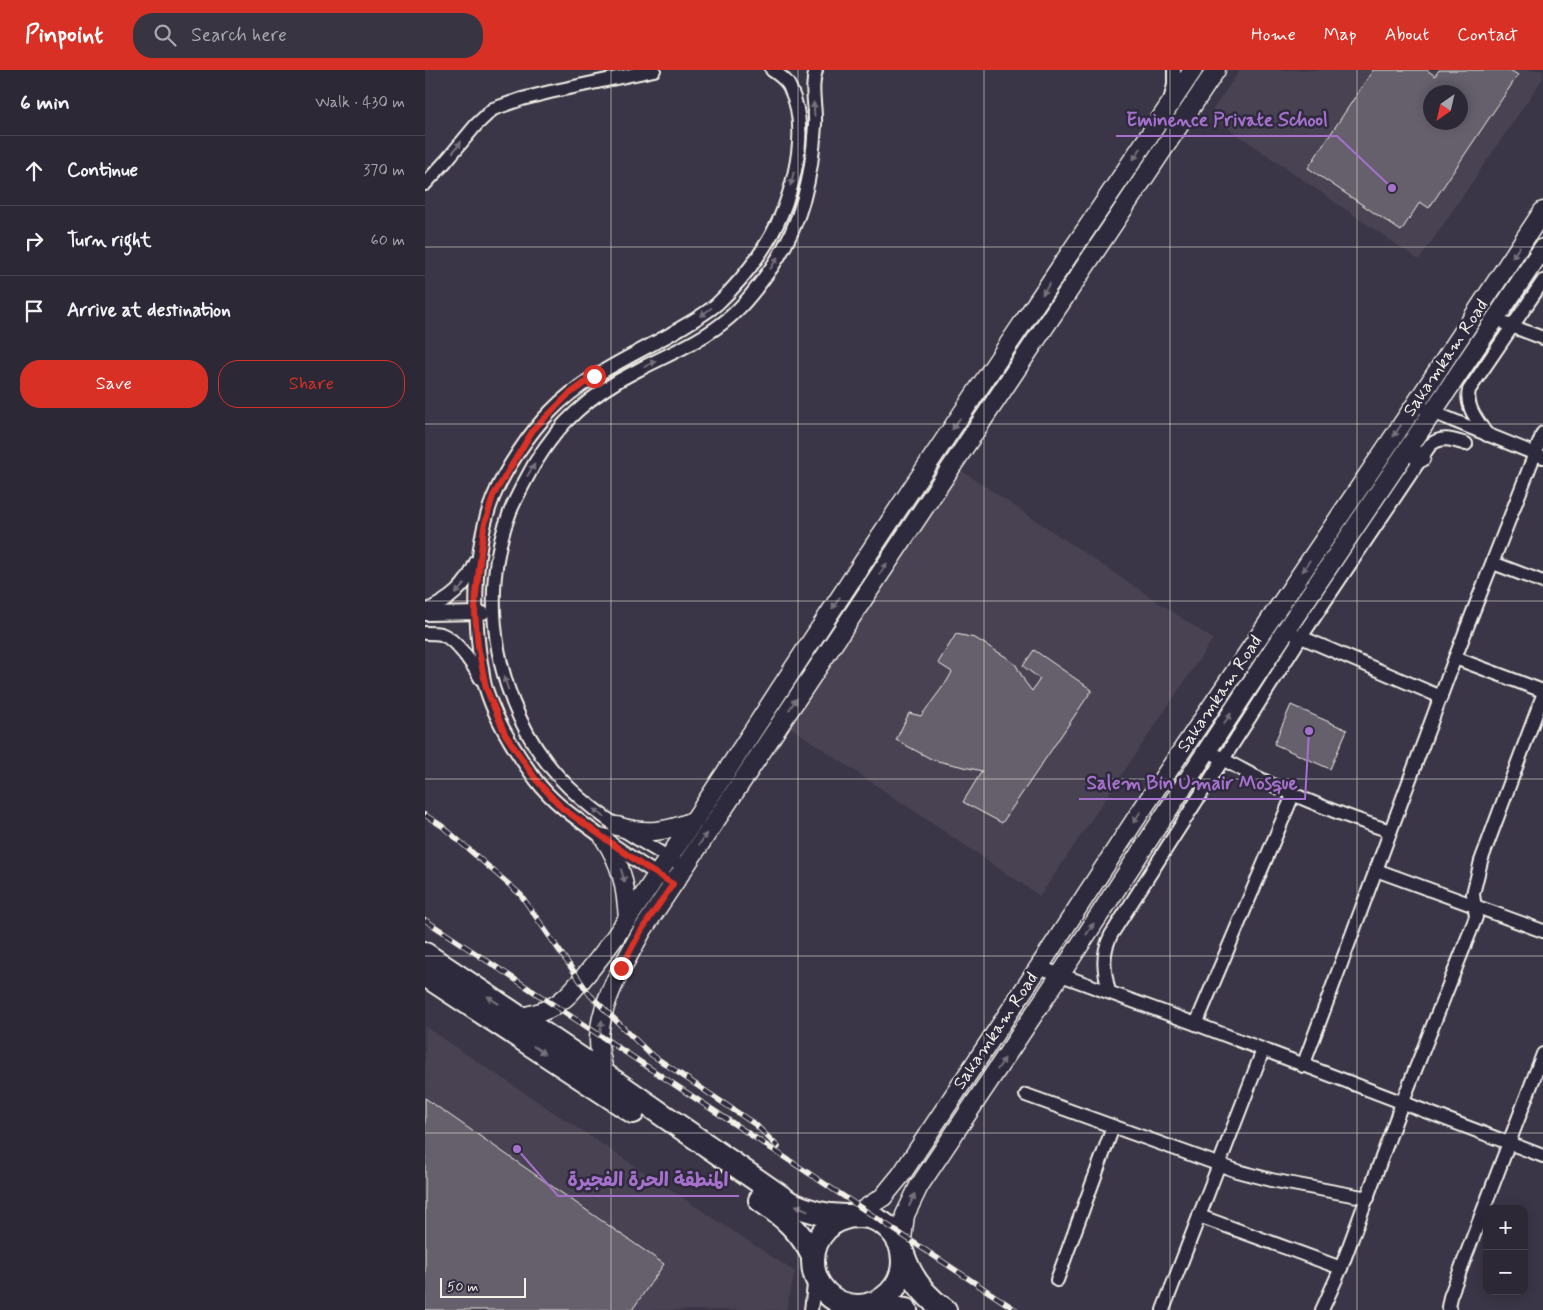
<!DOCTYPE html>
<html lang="en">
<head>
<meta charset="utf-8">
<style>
  :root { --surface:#2c2835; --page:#383441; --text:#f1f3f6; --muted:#a6a6ad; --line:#484450; --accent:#d93025 }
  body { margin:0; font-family:Mynerve,"Playpen Sans Arabic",sans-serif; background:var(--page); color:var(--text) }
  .controls { position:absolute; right:15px; bottom:15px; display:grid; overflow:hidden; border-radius:10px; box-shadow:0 2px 12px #0003 }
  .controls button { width:45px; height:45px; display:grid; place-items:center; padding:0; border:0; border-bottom:1px solid var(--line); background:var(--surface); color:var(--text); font:25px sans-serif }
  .compass { position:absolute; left:998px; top:15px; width:45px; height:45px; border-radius:50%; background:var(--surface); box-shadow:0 2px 12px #0003; rotate:214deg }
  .scale { position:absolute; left:15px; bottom:12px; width:86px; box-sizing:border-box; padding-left:5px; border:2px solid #f4f1e8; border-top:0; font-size:14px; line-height:18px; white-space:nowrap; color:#f4f1e8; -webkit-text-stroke:4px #2f2a3d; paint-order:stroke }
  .stop { position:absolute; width:15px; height:15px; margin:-11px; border:4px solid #d93025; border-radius:50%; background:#fff }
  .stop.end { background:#d93025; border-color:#fff; box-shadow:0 1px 5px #0008 }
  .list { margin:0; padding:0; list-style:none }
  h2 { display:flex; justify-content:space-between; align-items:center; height:65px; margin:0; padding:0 20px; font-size:21px }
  h2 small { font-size:16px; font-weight:400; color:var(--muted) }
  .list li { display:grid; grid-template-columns:32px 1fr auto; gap:15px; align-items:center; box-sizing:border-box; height:70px; padding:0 20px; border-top:1px solid var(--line) }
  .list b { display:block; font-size:19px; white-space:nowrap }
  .list em { font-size:16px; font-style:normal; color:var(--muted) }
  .actions { display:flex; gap:10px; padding:15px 20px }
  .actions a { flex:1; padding:11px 0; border:1px solid var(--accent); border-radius:20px; text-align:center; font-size:18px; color:var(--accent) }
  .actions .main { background:var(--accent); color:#fff }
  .icon { flex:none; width:28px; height:28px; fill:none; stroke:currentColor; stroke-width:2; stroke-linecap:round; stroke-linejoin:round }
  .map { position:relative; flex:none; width:1118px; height:1240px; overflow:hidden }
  header { display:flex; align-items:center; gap:30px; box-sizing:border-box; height:70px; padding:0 25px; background:var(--accent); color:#fff }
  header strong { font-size:24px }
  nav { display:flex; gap:28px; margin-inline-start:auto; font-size:18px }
  .search { width:350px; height:45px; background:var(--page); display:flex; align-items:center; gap:12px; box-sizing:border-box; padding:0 18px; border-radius:20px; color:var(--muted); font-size:19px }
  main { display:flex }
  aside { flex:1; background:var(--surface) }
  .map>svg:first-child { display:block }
</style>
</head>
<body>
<header>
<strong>Pinpoint</strong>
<div class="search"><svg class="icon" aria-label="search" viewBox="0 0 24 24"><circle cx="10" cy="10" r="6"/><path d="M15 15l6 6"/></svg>Search here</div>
<nav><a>Home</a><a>Map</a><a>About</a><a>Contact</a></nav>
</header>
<main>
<aside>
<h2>6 min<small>Walk · 430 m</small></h2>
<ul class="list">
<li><svg class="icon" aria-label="ahead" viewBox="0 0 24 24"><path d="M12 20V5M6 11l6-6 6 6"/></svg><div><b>Continue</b></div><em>370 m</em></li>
<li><svg class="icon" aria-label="right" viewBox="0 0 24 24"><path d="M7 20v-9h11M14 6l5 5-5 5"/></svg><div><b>Turn right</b></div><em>60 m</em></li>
<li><svg class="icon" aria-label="arrive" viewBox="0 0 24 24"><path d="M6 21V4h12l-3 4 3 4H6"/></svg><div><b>Arrive at destination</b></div></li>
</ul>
<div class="actions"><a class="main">Save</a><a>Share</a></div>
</aside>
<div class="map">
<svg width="1118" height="1240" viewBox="0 0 1118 1240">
  <rect width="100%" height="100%" fill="#3b3647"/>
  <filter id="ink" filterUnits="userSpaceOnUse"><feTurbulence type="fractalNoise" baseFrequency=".02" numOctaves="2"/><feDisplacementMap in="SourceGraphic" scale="10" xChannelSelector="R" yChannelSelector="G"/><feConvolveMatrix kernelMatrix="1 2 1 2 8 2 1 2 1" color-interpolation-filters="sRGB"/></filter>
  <g filter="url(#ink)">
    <g fill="#484352" fill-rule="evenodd">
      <path d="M815,0H1118V8L994,190L784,45ZM1006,22H1036V52H1006Z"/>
      <polygon points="534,399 788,569 615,826 362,655"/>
      <polygon points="0,957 370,1202 361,1240 0,1240"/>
    </g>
    <g fill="#65616c" stroke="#f4f1e8" fill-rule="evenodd">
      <path d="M948,0H1002L1010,6L1014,0H1085L1093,5L1004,138L995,132L976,161L883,98ZM1006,22H1036V52H1006Z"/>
      <polygon points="531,564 550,568 581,587 591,595 600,612 607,621 615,609 598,596 609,580 667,620 577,753 538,732 557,701 508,690 471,670 484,643 496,646 522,611 527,602 513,593"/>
      <polygon points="866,635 922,660 905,699 849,674"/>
      <polygon points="0,1028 239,1194 207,1240 0,1240"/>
    </g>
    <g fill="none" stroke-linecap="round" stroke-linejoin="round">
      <g stroke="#f4f1e8" stroke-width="16">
        <g id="street">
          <polyline points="746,27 749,15 749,0"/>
          <polyline points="0,114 21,91 51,55 68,39 97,29 125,22 229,0"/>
          <polyline points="1081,254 1118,268"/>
          <polyline points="1000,339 1118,387"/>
          <path d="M1062,365C1053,351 1040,337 1044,320L1118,211"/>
          <polyline points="1068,493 1118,512"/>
          <path d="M0,541C25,530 41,517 51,492"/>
          <polyline points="0,544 58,543"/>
          <path d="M0,563C5,563 12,563 16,564C31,569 49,596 56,609"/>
          <polyline points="869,564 1016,627"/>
          <polyline points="1030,588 1118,621"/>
          <path d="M791,685C846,718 905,741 965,761"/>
          <path d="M251,792C209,767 166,743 133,706C72,639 51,527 85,442C92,425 101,409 110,393C121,375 135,356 151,342C169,325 191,311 213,300C244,284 279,270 305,247C321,233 334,215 347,197C377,153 387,107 390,55C391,36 385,18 391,0"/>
          <polyline points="951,800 1118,861"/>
          <path d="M248,814C223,799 198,782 174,765C151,748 128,733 111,710C91,683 71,651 61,619C58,611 58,601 56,593C48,544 49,475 68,428C79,401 105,362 126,341C159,307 203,288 244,265C260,255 278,246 292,234C308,219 324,200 336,182C364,141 388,65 365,18C362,10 354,5 347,0"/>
          <polyline points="614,897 771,954 1118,1086"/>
          <path d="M684,922C679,901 676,885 686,865L876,567L1005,375C1017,365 1028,370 1041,374"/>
          <polyline points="771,954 868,725"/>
          <polyline points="878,996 1030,588 1118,363"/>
          <polyline points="601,1025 812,1101 846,1110 943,1128"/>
          <polyline points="774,1146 916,1198"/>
          <polyline points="632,1210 688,1057"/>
          <polyline points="386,1240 390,1207"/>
          <polyline points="429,1240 437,1236"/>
          <polyline points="738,1240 838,980"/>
          <polyline points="897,1240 916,1198 977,1033 1051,847 1048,824 1056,791 1118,625"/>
          <polyline points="1025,1240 1023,1237 1025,1227 1118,984"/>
        </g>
      </g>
      <g stroke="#f4f1e8" stroke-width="21">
        <g id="secondary">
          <polyline points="983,379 996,388"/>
          <path d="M192,756C220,765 243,762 270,750"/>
          <path d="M179,768C197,795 201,817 203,849"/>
          <path d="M94,947C115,944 131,938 146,922C180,885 208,841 236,799C291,720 342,638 395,558C517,370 644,186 768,0"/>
          <path d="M180,1005C177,993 174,982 174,970C175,931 199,894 217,861L791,0"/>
          <polyline points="429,1146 458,1127 476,1105 614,897 712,747 990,335 1118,141"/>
          <polyline points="476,1177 480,1145 494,1116 635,905 861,560 1118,178"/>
        </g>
      </g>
      <g stroke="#f4f1e8" stroke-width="26">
        <g id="highway">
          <path d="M0,884L180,1005L365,1133C385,1142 403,1147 425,1146"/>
          <polyline points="0,905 208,1042"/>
          <path d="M335,1130C359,1147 374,1159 388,1186"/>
          <circle cx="433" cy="1191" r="45"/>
          <path d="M478,1184C486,1208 499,1226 520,1240"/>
          <polyline points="445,1234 481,1240"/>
        </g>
      </g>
      <use href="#street" stroke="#2f2a3d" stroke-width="12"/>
      <use href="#secondary" stroke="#2f2a3d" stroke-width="18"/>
      <use href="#highway" stroke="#2f2a3d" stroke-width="22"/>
      <g stroke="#f4f1e8" stroke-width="5.5">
        <g id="rail">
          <polyline points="0,745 17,756 96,825 165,925 224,983 331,1055 353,1077"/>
          <polyline points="0,850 591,1240"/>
        </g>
      </g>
      <use href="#rail" stroke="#2f2a3d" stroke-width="4" stroke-dasharray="11" stroke-linecap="butt"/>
    </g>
    <defs><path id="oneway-solid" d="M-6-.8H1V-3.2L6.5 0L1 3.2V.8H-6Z" transform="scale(1.25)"/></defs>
    <g fill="#747079">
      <use href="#oneway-solid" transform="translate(389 39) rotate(-94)"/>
      <use href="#oneway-solid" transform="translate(32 77) rotate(-52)"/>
      <use href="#oneway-solid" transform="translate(712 84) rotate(124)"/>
      <use href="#oneway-solid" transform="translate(367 109) rotate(104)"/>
      <use href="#oneway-solid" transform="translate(1091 182) rotate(124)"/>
      <use href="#oneway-solid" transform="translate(349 193) rotate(-58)"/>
      <use href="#oneway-solid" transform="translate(621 219) rotate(124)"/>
      <use href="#oneway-solid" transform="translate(281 242) rotate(143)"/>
      <use href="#oneway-solid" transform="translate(225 294) rotate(-26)"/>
      <use href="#oneway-solid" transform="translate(531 354) rotate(124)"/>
      <use href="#oneway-solid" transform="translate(972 361) rotate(124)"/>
      <use href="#oneway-solid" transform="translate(106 400) rotate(-58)"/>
      <use href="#oneway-solid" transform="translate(881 496) rotate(124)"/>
      <use href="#oneway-solid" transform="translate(458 499) rotate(-56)"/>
      <use href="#oneway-solid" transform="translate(35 519) rotate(132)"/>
      <use href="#oneway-solid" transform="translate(411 533) rotate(124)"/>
      <use href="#oneway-solid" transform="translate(81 613) rotate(-109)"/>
      <use href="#oneway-solid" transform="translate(368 634) rotate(-56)"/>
      <use href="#oneway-solid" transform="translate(802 649) rotate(-56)"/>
      <use href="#oneway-solid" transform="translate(174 743) rotate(-144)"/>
      <use href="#oneway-solid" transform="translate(712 747) rotate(124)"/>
      <use href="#oneway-solid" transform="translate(278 769) rotate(-56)"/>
      <use href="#oneway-solid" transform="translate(198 806) rotate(74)"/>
      <use href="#oneway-solid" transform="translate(665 859) rotate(-57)"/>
      <use href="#oneway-solid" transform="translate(68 930) rotate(-146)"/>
      <use href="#oneway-solid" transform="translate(176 957) rotate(-82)"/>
      <use href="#oneway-solid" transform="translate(114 980) rotate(34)"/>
      <use href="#oneway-solid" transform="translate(576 994) rotate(-56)"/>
      <use href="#oneway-solid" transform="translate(487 1130) rotate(-65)"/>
      <use href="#oneway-solid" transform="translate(377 1138) rotate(-157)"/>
    </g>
  </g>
  <g fill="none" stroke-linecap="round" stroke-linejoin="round" filter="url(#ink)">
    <polyline stroke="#d93025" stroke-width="6" points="169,306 143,325 108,360 68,426 59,457 51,524 50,543 53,576 61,618 80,664 112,711 137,738 217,795 248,814 216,861 196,898"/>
  </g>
  <path fill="none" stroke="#f4f1e8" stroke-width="1" stroke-opacity="0.55" d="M186,0V1240M373,0V1240M559,0V1240M745,0V1240M932,0V1240M0,177H1118M0,354H1118M0,531H1118M0,709H1118M0,886H1118M0,1063H1118"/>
  <g text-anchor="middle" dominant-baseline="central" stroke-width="5" stroke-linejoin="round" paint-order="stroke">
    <g font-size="18" fill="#f4f1e8" stroke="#2f2a3d">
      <text transform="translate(1021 288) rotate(-56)">Sakamkam Road</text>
      <text transform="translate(795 624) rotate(-56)">Sakamkam Road</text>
      <text transform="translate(571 961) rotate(-56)">Sakamkam Road</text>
    </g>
  </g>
  <path fill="none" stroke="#a571cd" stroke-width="2" d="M967 118L912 66H691M884 661L880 729H654M92 1079L133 1126H314"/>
  <g fill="#a571cd" stroke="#2f2a3d" stroke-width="2">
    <circle cx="967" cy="118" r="5"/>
    <circle cx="884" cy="661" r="5"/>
    <circle cx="92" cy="1079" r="5"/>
  </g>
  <g font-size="19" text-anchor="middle" font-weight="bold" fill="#a571cd" stroke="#2f2a3d" stroke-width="5" stroke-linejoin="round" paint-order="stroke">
    <text x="802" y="56">Eminence Private School</text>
    <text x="767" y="719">Salem Bin Umair Mosque</text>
    <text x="223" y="1116">المنطقة الحرة الفجيرة</text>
  </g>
</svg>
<div class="controls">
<button>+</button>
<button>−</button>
</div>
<svg class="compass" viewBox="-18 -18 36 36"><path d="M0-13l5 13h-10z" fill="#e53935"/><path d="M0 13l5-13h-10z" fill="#a6a6ad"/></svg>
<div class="scale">50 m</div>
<div class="stop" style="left:169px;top:306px"></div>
<div class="stop end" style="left:196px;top:898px"></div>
</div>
</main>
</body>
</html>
